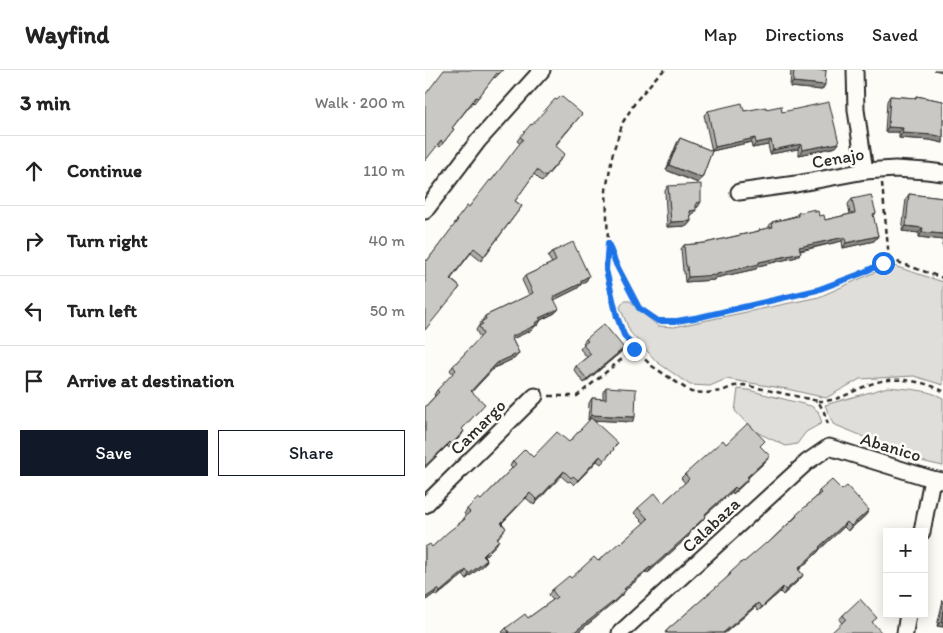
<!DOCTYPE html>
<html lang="en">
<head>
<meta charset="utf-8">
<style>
  :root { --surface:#fff; --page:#f2f2f2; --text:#222; --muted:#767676; --line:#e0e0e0; --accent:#111827 }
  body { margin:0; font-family:Itim,sans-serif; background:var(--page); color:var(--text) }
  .controls { position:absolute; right:15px; bottom:15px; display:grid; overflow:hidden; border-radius:0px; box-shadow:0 2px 12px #0003 }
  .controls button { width:45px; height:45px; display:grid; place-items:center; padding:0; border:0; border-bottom:1px solid var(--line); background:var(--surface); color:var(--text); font:25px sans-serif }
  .stop { position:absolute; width:15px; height:15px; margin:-11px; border:4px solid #1a73e8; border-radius:50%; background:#fff }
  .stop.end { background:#1a73e8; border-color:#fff; box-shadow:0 1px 5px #0008 }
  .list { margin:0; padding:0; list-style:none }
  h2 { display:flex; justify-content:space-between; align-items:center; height:65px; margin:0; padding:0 20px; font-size:21px }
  h2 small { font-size:16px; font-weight:400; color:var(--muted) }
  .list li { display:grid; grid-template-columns:32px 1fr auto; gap:15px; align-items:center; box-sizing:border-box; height:70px; padding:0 20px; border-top:1px solid var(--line) }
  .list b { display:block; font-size:19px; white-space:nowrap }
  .list em { font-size:16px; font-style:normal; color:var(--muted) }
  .actions { display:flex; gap:10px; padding:15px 20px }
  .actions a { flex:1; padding:11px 0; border:1px solid var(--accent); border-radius:0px; text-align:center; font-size:18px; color:var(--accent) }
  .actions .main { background:var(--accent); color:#fff }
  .icon { flex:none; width:28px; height:28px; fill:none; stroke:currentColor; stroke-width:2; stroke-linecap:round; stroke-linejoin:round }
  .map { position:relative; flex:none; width:518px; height:563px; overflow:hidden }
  header { display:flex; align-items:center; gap:30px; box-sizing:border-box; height:70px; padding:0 25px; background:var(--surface); border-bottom:1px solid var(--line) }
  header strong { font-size:24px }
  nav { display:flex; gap:28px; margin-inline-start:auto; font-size:18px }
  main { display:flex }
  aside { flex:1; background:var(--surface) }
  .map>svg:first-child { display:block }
</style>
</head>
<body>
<header>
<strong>Wayfind</strong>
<nav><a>Map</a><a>Directions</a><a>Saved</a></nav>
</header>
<main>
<aside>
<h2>3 min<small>Walk · 200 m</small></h2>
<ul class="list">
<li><svg class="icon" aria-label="ahead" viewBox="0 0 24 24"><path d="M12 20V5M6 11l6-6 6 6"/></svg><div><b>Continue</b></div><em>110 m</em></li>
<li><svg class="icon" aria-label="right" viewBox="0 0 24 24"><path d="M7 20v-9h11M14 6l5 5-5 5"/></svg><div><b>Turn right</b></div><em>40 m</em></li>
<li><svg class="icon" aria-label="left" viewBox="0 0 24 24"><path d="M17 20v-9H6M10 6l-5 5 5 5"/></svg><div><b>Turn left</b></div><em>50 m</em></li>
<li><svg class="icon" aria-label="arrive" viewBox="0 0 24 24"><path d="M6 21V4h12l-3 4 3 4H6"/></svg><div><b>Arrive at destination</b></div></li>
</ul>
<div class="actions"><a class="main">Save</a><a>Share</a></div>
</aside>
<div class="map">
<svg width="518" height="563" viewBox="0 0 518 563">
  <rect width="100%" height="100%" fill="#fdfcf7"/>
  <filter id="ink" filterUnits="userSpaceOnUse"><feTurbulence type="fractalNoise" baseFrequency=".02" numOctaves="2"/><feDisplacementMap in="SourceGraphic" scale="10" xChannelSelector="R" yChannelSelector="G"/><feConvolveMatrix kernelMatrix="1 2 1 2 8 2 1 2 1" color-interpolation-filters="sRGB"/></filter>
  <g filter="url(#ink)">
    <g fill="#dfdeda" stroke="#858482">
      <polygon points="466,195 518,212 518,315 489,306 435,309 401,328 362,319 301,309 285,316 265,315 232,292 205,262 195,237 199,231 205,231 233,256 249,257 394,227"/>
      <path d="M463,317C481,319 502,319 518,328V396L487,389L460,381L435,365L408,354L400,335Z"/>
      <polygon points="313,319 323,320 386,336 393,341 397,353 381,362 372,374 361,376 329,361 310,341"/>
    </g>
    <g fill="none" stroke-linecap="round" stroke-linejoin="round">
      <g stroke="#2b2b2b" stroke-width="19">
        <g id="minor">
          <polyline points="430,0 431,40 440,101"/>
          <polyline points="314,122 371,114 440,101 470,99 502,101 518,103"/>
          <polyline points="0,141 53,71 117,0"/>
          <polyline points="0,435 110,326"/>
          <polyline points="497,462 507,409"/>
          <polyline points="195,563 382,392 404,377 507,409 518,411"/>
          <polyline points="480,563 483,544"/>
        </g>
      </g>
      <g stroke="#2b2b2b" stroke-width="2.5" stroke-dasharray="5 4" stroke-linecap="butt">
        <polyline points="240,0 234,4 211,31 198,52 188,82 181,120 183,173 191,194 214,238 233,251 252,251 275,247 392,220 435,204 458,193 464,189"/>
        <polyline points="457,113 464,189"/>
        <polyline points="183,174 181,200 192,247 199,265 209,279"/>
        <polyline points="464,189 518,208"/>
        <polyline points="124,326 152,326 209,279 227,296 266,322 281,323 297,321 309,316 319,315 393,331 399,342 403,354"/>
        <path d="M393,331C416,332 429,319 449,313C469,306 500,311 518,321"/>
      </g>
      <use href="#minor" stroke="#fdfcf7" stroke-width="15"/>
    </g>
    <g fill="#adaca9" stroke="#2b2b2b">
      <polygon points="78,0 70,8 69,7 49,33 48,32 27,58 29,59 15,77 12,75 0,25"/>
      <polygon points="366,0 401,0 397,20 365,17"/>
      <polygon points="465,26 490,28 491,26 518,31 518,73 505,70 474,68 474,62 460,62 462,31"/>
      <polygon points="341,39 357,42 414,73 411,77 374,85 373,79 345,84 343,75 327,78 326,72 287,81 277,108 273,113 241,100 252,73 255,68 287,81 279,45 283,41 319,41"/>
      <polygon points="157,44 131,75 137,88 117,112 109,104 90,131 97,136 56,191 46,183 26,209 35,217 32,221 2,191 30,155 29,154 42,136 44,137 66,111 95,74 92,71 95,67 107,55"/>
      <polygon points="243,116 273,137 271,137 268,145 265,145 266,151 262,156 242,157 240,121"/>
      <polygon points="484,124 518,128 518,176 517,176 518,170 494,167 494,163 477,161 481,129"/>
      <polygon points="427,129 451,143 448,147 453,166 449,171 418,178 417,171 375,181 376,183 372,187 333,196 331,199 290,208 289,210 260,212 259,201 258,201 256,179 259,175 280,173 333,161 334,160 344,158 344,156 347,152 370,146 373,143 390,142 394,146 400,150 425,144 423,134"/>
      <polygon points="127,182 164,206 161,211 157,213 153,218 129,230 130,243 116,250 113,255 110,256 107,260 87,269 94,283 90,288 69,298 46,322 56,338 37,359 39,361 24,378 22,376 0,398 0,337 10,326 9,325 12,320 28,304 25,300 28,296 55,268 51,260 60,246 104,225 97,210 100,206 127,193 123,187"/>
      <polygon points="161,269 196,282 159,313 149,300 151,296 162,287 155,279 159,274 158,273"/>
      <polygon points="181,317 210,347 207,352 169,350 189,379 186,383 176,394 172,391 149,415 145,411 143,412 136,406 109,435 101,428 77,453 81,458 73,468 71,475 59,487 62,490 59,495 41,509 38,505 12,526 9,524 0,531 0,477 7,477 36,452 41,446 39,444 42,439 56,430 87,398 85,396 88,391 108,387 144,372 165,350 163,350 164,333 167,328 178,329 178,322"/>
      <polygon points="301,374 336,377 341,391 323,408 320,413 308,424 307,422 280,445 277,451 265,462 263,467 223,503 221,502 200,520 197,525 184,537 152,563 78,563 77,562 81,558 103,548 128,530 123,525 127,520 173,491 196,473 219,453 209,443 213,438 238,433 260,413 256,408 260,404"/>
      <polygon points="417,420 441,445 423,461 419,457 395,479 392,483 374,500 378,505 375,509 358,525 355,522 333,541 330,537 300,563 240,563 241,561 302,508 305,503 342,474 392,426 394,421"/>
      <polygon points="518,530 518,557 512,556"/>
      <polygon points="418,545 448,553 417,553 414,550"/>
    </g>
    <g fill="#8d8c89" stroke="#2b2b2b">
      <polygon points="509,0 518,0 518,2"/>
      <polygon points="368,12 400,15 397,20 365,17"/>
      <polygon points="463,57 478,58 474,62 460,62"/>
      <polygon points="477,63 509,65 518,67 518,73 505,70 474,68"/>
      <polygon points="330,68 326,72 287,81 290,77"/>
      <polygon points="346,70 343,75 327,78 331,73"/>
      <polygon points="414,73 411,77 374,85 377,80"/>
      <polygon points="376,74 373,79 345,84 348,80"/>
      <polygon points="244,95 277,108 273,113 241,100"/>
      <polygon points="276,132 273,137 268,138 271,133"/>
      <polygon points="271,140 268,145 262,145 265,141"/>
      <polygon points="266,151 262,156 242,157 246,152"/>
      <polygon points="481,156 498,158 494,163 477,161"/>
      <polygon points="497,162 518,164 518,170 494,167"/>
      <polygon points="453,166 449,171 418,178 421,173"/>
      <polygon points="420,167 417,171 371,181 374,177"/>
      <polygon points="376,183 372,187 333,196 331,199 290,208 289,210 260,212 263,207 292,204 334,192"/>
      <polygon points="164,206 161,211 152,215 155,211"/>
      <polygon points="157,213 153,218 125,232 128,227"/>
      <polygon points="134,239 130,243 111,252 114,248"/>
      <polygon points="116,250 113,255 110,256 107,260 83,271 86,267"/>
      <polygon points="199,278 196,282 159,313 162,309"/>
      <polygon points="94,283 90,288 69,298 43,326 46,321 72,293"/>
      <polygon points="166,345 210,347 207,352 163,350"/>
      <polygon points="39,361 36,366 24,378 27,374"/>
      <polygon points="25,372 22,376 0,398 0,396"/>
      <polygon points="175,386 172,391 149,415 153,410"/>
      <polygon points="345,386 341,391 319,411 322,407"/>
      <polygon points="139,401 136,406 109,435 112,430"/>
      <polygon points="324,408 320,413 308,424 312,419"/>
      <polygon points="310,417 307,422 276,449 280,444"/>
      <polygon points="105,423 101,428 73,457 76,453"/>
      <polygon points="444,440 441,445 423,461 426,456"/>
      <polygon points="281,446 277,451 261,465 265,461"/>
      <polygon points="422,452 419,457 395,479 392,483 370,503 373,499 394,477"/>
      <polygon points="266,462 263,467 223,503 226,498"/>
      <polygon points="74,470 71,475 55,491 58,486"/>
      <polygon points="62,490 59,495 41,509 44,504"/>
      <polygon points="225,497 221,502 196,524 199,519"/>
      <polygon points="41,500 38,505 12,526 15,522"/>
      <polygon points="378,505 375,509 358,525 361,520"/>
      <polygon points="358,517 355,522 333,541 337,537"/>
      <polygon points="13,519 9,524 0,531 0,528"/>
      <polygon points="201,520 197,525 184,537 152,563 148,563"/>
      <polygon points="333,533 330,537 300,563 298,563"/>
      <polygon points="516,551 518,552 518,557 512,556"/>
    </g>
    <g fill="#c9c8c4" stroke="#2b2b2b">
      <polygon points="19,0 77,0 74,4 72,3 53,28 51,27 27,58 29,59 18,73 16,71 0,91 0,25"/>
      <polygon points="369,0 401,0 400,15 368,12"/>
      <polygon points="136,26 157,44 130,75 140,84 120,107 112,100 90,131 97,136 59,186 49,178 25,209 35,217 0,260 0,189 2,191 33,150 32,149 42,136 44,137 65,110 66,111 98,69 95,67 106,54 107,55 130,29 132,30"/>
      <polygon points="465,26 491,28 491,26 518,31 518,67 509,65 477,63 478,58 463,57"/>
      <polygon points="404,32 414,73 377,80 376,74 348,80 346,70 331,73 330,68 290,77 283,41 317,33 319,41 341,37 341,39 356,36 357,42"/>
      <polygon points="255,68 287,81 277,108 244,95"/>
      <polygon points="276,114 276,132 271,133 271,140 265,141 266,151 246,152 243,116"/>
      <polygon points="484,124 518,128 518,164 497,162 498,158 481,156"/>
      <polygon points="446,125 451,143 448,144 453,166 421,173 420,167 374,177 376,183 334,192 334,194 292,204 292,205 263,207 262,196 261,196 259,175 280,173 334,161 334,160 348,157 347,152 373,146 373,143 390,139 390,142 393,141 394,146 399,145 400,150 430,143 427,129"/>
      <polygon points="148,172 164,206 155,211 157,213 128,227 134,239 114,248 116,250 110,253 111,255 86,267 94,283 72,293 46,321 60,334 37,359 39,361 27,374 25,372 0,396 0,337 14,322 12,320 31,300 28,296 58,264 54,256 58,254 56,252 61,249 60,246 108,223 100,206 131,191 127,182"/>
      <polygon points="179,254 199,278 162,309 151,296 166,284 158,275 163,271 161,269"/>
      <polygon points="181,317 211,319 210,347 166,345 167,328 181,329"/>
      <polygon points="166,348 193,373 188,378 189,379 179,390 175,386 153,410 148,406 146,408 139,401 112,430 105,423 76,453 81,458 72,468 74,470 58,486 62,490 44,504 41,500 15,522 13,519 0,528 0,477 5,474 7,477 23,462 40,449 39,447 45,442 42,439 53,428 56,430 91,394 88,391 100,379 108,387 132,362 144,372"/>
      <polygon points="323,353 340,371 335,376 345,386 322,407 324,408 312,419 310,417 280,444 281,446 265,461 266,462 226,498 225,497 199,519 201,520 188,532 148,563 83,563 84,562 81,558 100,544 103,548 132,527 127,520 144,506 146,508 169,487 173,491 195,472 196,473 223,449 213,438 230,423 238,433 264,409 260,404 298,370 301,374"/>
      <polygon points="407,410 417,420 422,416 444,440 426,456 422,452 394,477 395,478 373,499 378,505 361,520 358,517 337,537 333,533 298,563 243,563 241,561 306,504 305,503 318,491 319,492 341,473 342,474 372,446 371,445 396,423 394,421"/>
      <polygon points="435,529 452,548 447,552 457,563 406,563 421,549 418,545"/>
      <polygon points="518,541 518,552 516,551"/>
    </g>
  </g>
  <g fill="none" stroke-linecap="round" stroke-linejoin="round" filter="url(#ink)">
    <polyline stroke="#1a73e8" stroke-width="6" points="209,279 199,265 192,247 186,221 181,200 183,173 191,194 214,238 233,251 252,251 275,247 392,220 435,204 458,193"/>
  </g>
  <g text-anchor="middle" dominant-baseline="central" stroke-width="5" stroke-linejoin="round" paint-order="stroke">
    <g font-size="18" fill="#2b2b2b" stroke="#fdfcf7">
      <text transform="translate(413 88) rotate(-10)">Cenajo</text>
      <text transform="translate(53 357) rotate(-45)">Camargo</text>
      <text transform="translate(466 377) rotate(17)">Abanico</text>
      <text transform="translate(286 455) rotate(-43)">Calabaza</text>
    </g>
  </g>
</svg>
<div class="controls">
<button>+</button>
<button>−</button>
</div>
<div class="stop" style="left:458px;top:193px"></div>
<div class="stop end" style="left:209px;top:279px"></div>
</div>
</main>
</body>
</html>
